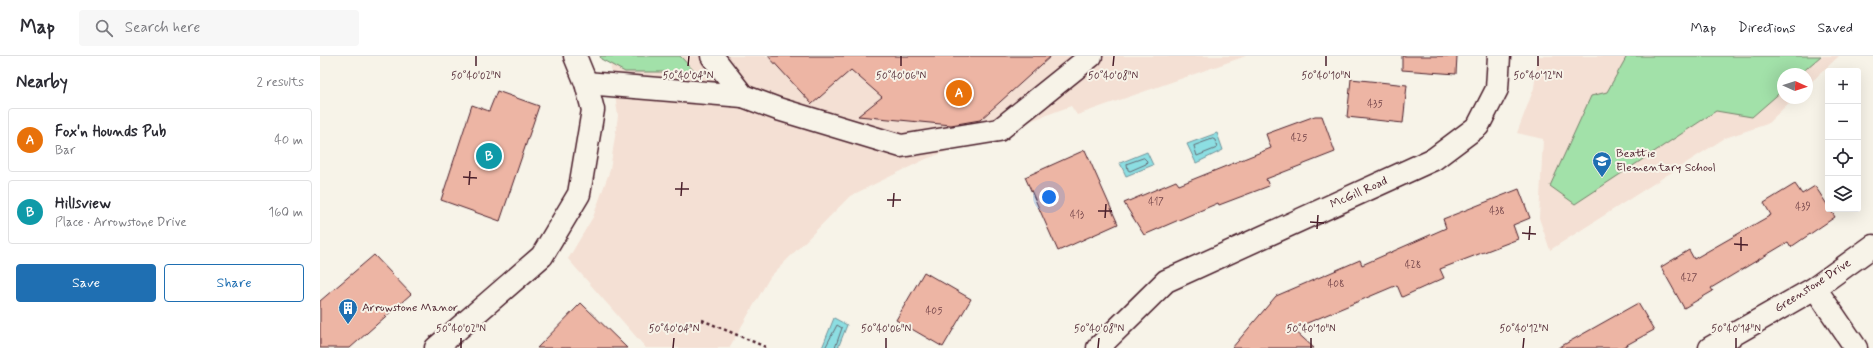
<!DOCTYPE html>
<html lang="en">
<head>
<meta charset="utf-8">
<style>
  :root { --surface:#fff; --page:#f7f7f7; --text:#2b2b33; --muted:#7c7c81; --line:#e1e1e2; --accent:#1f6fb2 }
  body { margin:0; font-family:Mynerve,sans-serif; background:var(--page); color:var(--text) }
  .controls { position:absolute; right:12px; top:12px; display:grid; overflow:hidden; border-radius:4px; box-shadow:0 4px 16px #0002 }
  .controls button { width:36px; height:36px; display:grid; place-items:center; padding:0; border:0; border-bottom:1px solid var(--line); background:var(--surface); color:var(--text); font:20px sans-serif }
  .compass { position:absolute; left:1457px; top:12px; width:36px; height:36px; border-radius:50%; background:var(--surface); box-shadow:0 4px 16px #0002; rotate:93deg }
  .you { position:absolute; left:729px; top:141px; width:14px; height:14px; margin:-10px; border:3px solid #fff; border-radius:50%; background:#1a73e8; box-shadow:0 0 0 6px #1a73e833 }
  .badge { display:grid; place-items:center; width:26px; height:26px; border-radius:50%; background:var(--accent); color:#fff; font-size:13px; font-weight:700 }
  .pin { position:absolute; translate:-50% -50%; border:2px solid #fff; box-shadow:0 1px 4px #0006 }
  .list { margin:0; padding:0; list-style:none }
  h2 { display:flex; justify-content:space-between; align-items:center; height:52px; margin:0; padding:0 16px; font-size:17px }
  h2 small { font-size:13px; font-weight:400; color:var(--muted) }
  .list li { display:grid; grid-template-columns:26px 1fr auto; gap:12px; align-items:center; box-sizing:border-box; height:64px; margin:0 8px 8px; padding:0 8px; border:1px solid var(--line); border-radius:4px }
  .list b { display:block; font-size:15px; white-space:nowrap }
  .list p { margin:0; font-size:13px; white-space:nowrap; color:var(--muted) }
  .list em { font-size:13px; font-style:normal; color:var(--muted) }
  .actions { display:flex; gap:8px; padding:12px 16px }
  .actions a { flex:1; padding:9px 0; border:1px solid var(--accent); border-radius:4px; text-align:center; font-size:14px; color:var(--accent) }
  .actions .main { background:var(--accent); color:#fff }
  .icon { flex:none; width:22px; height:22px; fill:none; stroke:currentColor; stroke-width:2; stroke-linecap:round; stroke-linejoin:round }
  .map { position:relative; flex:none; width:1553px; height:292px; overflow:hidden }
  header { display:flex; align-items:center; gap:24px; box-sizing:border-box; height:56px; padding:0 20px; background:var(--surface); border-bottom:1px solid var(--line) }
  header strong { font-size:19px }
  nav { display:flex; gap:22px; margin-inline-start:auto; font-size:14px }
  .search { width:280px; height:36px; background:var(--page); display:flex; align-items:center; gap:10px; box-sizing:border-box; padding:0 14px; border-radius:4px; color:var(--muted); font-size:15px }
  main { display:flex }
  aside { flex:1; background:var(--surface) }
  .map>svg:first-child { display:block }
</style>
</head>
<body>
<header>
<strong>Map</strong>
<div class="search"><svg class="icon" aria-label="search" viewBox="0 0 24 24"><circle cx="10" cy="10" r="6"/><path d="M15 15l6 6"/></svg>Search here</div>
<nav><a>Map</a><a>Directions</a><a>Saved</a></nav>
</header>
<main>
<aside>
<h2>Nearby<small>2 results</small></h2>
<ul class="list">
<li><span class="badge" style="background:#e8710a">A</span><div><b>Fox'n Hounds Pub</b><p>Bar</p></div><em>40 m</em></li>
<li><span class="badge" style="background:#0f9aa8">B</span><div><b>Hillsview</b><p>Place · Arrowstone Drive</p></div><em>160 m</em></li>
</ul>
<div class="actions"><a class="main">Save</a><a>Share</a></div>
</aside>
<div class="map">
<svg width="1553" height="292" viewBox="0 0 1553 292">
  <rect width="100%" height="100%" fill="#f7f3e8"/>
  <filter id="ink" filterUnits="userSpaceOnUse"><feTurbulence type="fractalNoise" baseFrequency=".025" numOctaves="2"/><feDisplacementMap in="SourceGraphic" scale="8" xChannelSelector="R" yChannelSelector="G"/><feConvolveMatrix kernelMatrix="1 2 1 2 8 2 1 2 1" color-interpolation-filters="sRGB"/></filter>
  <g filter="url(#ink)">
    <g fill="#f4e0d4">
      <polygon points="289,0 926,0 757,59 751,50 606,103 530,140 450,221 409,292 326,292 248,203 273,161 290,114 298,60"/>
      <polygon points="1218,0 1519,0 1487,30 1487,18 1463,18 1463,42 1474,42 1447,68 1405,82 1230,194 1219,162 1223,83 1197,77 1214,32"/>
    </g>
    <g fill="#a2e1a9" stroke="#76806a">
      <polygon points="280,0 360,0 375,16 305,16 281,3"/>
      <polygon points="1307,0 1501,0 1480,18 1463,18 1463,34 1432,61 1396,55 1255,148 1230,130 1271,40 1287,36"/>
    </g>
    <g fill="#8cdee2" stroke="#729299">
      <polygon points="897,77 903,94 876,107 867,88"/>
      <polygon points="827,96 833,109 806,120 800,107"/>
      <polygon points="514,262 527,269 518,292 502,292"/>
    </g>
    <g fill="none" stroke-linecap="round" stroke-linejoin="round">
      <g stroke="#646b74" stroke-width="1">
        <polygon points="893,83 895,84 897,92 877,100 874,90"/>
        <polygon points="824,102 827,105 826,108 810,115 808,114 807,108"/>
        <polyline points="505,292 517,269 522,272 515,292"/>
      </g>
    </g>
    <g fill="#edb5a4" stroke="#4a1f2b">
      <polygon points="448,0 731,0 660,64 631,69 538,60 562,41 531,14 492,48"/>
      <polygon points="1082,0 1137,0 1136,18 1082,14"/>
      <polygon points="1031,23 1087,29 1083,67 1027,61"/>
      <polygon points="177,35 219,50 180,165 121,144 152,49 169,55"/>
      <polygon points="995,60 1002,60 1015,96 946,123 949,130 899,149 898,147 824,179 804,147 856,125 859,129 951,92 946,78"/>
      <polygon points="765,94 798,168 738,195 705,121"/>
      <polygon points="1475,128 1482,138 1495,130 1508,150 1508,153 1510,153 1515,161 1471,191 1468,186 1391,232 1393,235 1364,252 1341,211 1369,194 1374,203 1451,159 1444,147"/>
      <polygon points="1199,133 1210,162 1193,169 1198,183 1120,213 1124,222 1082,241 1077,229 973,273 994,292 912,292 956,240 1040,204 1042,209 1126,172 1123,163"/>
      <polygon points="54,199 91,238 30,292 0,292 0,245"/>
      <polygon points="604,216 651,243 623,291 576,264"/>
      <polygon points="261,247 307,292 217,292"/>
      <polygon points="1318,247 1334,274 1301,292 1238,292"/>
    </g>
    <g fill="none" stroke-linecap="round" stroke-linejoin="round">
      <g stroke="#4a1f2b" stroke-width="25">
        <g id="minor">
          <polyline points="392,0 423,40 458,53 581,90 679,74 771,0"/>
          <polyline points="266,27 423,40"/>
          <polyline points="1495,232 1536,292"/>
          <polyline points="116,292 222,200 259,138 273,54 266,27 255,0"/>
          <polyline points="778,292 846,225 1114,103 1158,70 1177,33 1179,0"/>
          <polyline points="1390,292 1495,232 1553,190"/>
        </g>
      </g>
      <polyline stroke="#4a1f2b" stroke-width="2.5" stroke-dasharray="3 3" stroke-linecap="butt" points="382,264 448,292"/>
      <use href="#minor" stroke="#f7f3e8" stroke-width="22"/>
    </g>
  </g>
  <path fill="none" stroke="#4a1f2b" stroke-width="1.5" d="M156,10V0M368,10L369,0M581,10V0M793,10L794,0M1006,10V0M1218,10V0M143,121L157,122M149,129L150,115M355,133H369M361,140L362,126M567,144H581M573,151L574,137M778,155H792M785,162L786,148M990,166L1004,167M997,173L998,159M1202,177L1216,178M1209,184L1210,170M1414,188L1428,189M1421,195V181M141,292V282M353,292L354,282M566,292V282M778,292L779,282M991,292V282M1203,292L1204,282M1416,292V282"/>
  <defs>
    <g id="school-pin" transform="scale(1)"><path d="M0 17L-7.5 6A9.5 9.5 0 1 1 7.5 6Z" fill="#1f6fb2" stroke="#f7f3e8"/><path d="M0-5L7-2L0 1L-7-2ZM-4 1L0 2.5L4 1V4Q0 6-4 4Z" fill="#fff"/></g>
    <g id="building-pin" transform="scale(1)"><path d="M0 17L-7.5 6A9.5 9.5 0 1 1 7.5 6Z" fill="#1f6fb2" stroke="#f7f3e8"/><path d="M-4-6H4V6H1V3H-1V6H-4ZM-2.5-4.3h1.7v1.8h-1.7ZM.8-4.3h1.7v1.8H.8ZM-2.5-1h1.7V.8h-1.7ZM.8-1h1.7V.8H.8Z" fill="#fff"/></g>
  </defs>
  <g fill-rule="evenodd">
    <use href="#school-pin" x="1282" y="105"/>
    <use href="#building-pin" x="28" y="252"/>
  </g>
  <g text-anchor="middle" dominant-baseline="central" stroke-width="4" stroke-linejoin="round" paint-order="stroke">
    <g font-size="10" fill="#734449">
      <text x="1055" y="48">435</text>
      <text x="979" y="82">425</text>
      <text x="836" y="146">417</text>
      <text x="1483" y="151">439</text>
      <text x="1177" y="155">438</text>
      <text x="757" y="159">413</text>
      <text x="1093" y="209">428</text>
      <text x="1369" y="222">427</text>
      <text x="1016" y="228">408</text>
      <text x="614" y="255">405</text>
    </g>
    <g font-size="12" fill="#4a1f2b" stroke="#f7f3e8" text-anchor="start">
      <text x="1296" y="98">Beattie<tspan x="1296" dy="14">Elementary School</tspan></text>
      <text x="42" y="252">Arrowstone Manor</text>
    </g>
    <g font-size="12" fill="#4a1f2b" stroke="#f7f3e8">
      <text transform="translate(1039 137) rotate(-24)">McGill Road</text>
      <text transform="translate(1493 230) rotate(-33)">Greenstone Drive</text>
    </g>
  </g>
  <g font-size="10" text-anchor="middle" fill="#4a1f2b" stroke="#f7f3e8" stroke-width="4" stroke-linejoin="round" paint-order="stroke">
    <text x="156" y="23">50°40'02"N</text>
    <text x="368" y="23">50°40'04"N</text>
    <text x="581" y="23">50°40'06"N</text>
    <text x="793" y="23">50°40'08"N</text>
    <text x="1006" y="23">50°40'10"N</text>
    <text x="1218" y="23">50°40'12"N</text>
    <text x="141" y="276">50°40'02"N</text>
    <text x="354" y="276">50°40'04"N</text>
    <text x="566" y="276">50°40'06"N</text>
    <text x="779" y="276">50°40'08"N</text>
    <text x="991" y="276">50°40'10"N</text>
    <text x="1204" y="276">50°40'12"N</text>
    <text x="1416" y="276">50°40'14"N</text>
  </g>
</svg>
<div class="controls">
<button>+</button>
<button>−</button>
<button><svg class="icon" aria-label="locate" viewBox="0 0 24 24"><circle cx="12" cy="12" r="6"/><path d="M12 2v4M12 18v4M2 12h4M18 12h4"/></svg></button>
<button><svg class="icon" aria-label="layers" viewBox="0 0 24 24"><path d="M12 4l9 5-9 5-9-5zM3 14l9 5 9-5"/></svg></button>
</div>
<svg class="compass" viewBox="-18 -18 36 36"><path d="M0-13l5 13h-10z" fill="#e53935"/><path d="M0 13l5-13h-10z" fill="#7c7c81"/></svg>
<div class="you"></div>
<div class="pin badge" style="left:639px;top:37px;background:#e8710a">A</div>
<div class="pin badge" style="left:169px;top:100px;background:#0f9aa8">B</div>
</div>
</main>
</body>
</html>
